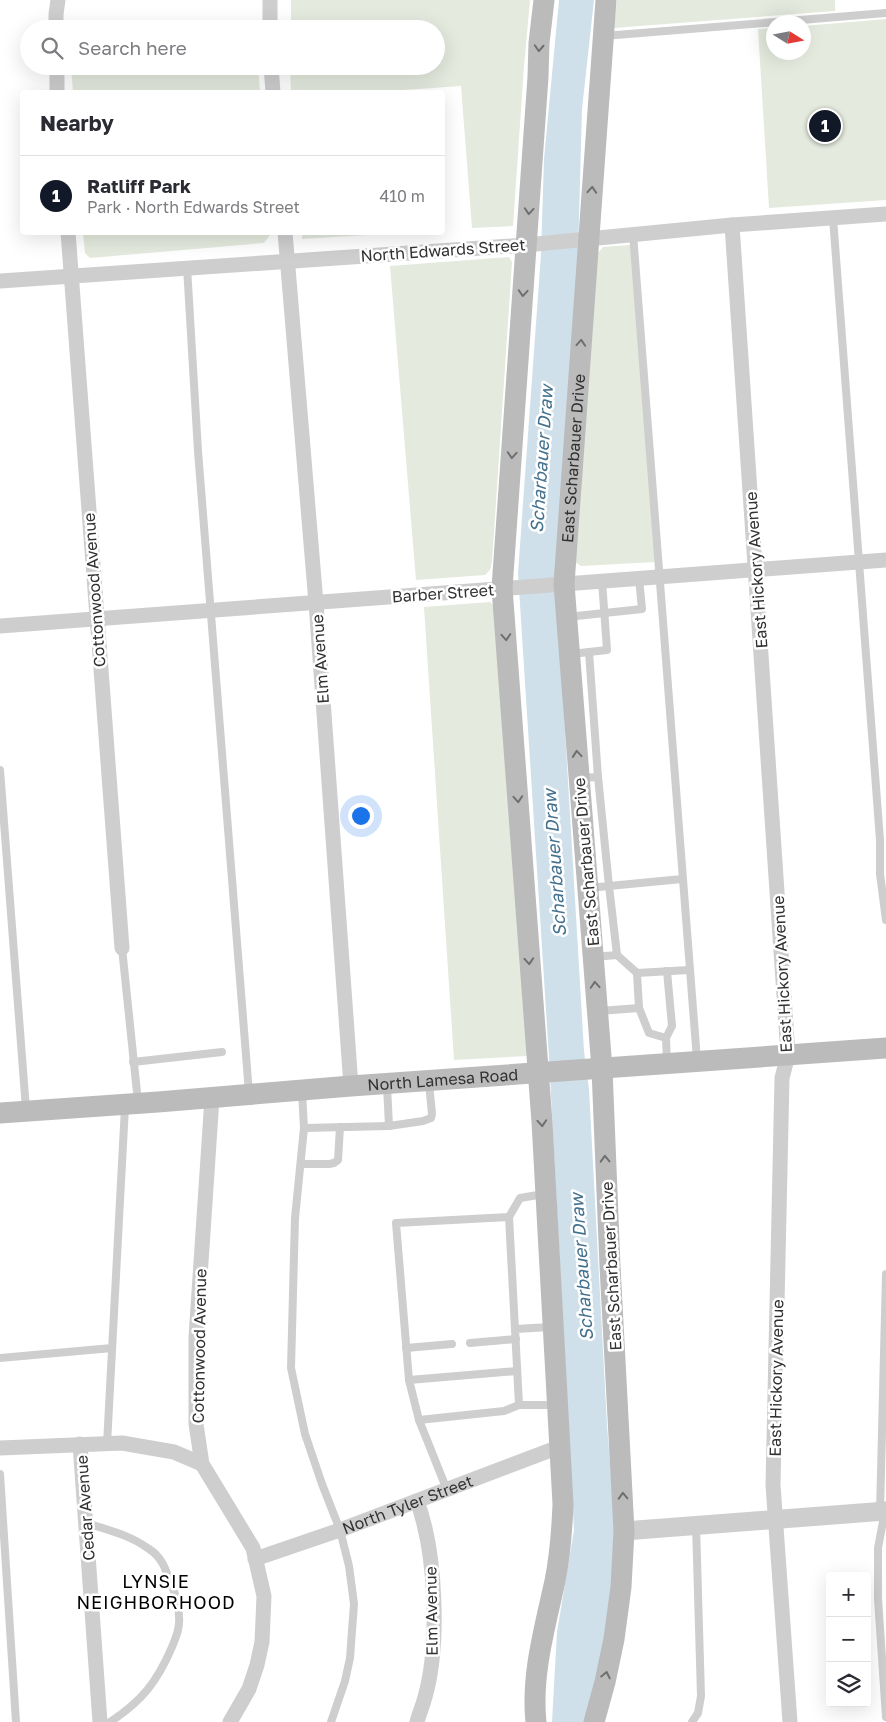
<!DOCTYPE html>
<html lang="en">
<head>
<meta charset="utf-8">
<style>
  :root { --surface:#fff; --page:#f7f7f7; --text:#2b2b33; --muted:#7c7c81; --line:#e1e1e2; --accent:#111827 }
  body { margin:0; font-family:"Golos Text",sans-serif; background:var(--page); color:var(--text) }
  .controls { position:absolute; right:15px; bottom:15px; display:grid; overflow:hidden; border-radius:5px; box-shadow:0 5px 20px #0002 }
  .controls button { width:45px; height:45px; display:grid; place-items:center; padding:0; border:0; border-bottom:1px solid var(--line); background:var(--surface); color:var(--text); font:25px sans-serif }
  .compass { position:absolute; left:766px; top:15px; width:45px; height:45px; border-radius:50%; background:var(--surface); box-shadow:0 5px 20px #0002; rotate:101deg }
  .you { position:absolute; left:360px; top:815px; width:18px; height:18px; margin:-12px; border:4px solid #fff; border-radius:50%; background:#1a73e8; box-shadow:0 0 0 8px #1a73e833 }
  .badge { display:grid; place-items:center; width:32px; height:32px; border-radius:50%; background:var(--accent); color:#fff; font-size:16px; font-weight:700 }
  .pin { position:absolute; translate:-50% -50%; border:2px solid #fff; box-shadow:0 1px 5px #0006 }
  .list { margin:0; padding:0; list-style:none }
  h2 { display:flex; justify-content:space-between; align-items:center; height:65px; margin:0; padding:0 20px; font-size:21px }
  h2 small { font-size:16px; font-weight:400; color:var(--muted) }
  .list li { display:grid; grid-template-columns:32px 1fr auto; gap:15px; align-items:center; box-sizing:border-box; height:80px; padding:0 20px; border-top:1px solid var(--line) }
  .list b { display:block; font-size:19px; white-space:nowrap }
  .list p { margin:0; font-size:16px; white-space:nowrap; color:var(--muted) }
  .list em { font-size:16px; font-style:normal; color:var(--muted) }
  .icon { flex:none; width:28px; height:28px; fill:none; stroke:currentColor; stroke-width:2; stroke-linecap:round; stroke-linejoin:round }
  .map { position:relative; flex:none; width:886px; height:1722px; overflow:hidden }
  .search { position:absolute; background:var(--surface); box-shadow:0 5px 20px #0002; left:20px; top:20px; width:425px; height:55px; display:flex; align-items:center; gap:12px; box-sizing:border-box; padding:0 18px; border-radius:28px; color:var(--muted); font-size:19px }
  .panel { position:absolute; background:var(--surface); box-shadow:0 5px 20px #0002; left:20px; top:90px; width:425px; height:145px; border-radius:5px }
  .map>svg:first-child { display:block }
</style>
</head>
<body>
<div class="map">
<svg width="886" height="1722" viewBox="0 0 886 1722">
  <rect width="100%" height="100%" fill="#fff"/>
  <g fill="#e4eade">
    <polygon points="291,0 530,0 524,66 513,226 472,228 461,86 374,92 291,92 290,66 436,66 436,29 291,29"/>
    <polygon points="617,0 835,0 835,11 614,28"/>
    <polygon points="886,19 886,200 769,208 758,29 773,28 774,52 804,52 804,26"/>
    <polygon points="258,66 260,92 73,92 71,67"/>
    <polygon points="270,232 270,235 264,243 90,258 85,253 83,233"/>
    <polygon points="302,233 302,232 368,233 367,235 302,239"/>
    <polygon points="631,245 655,562 581,566 575,562 597,254 603,247"/>
    <polygon points="509,257 512,262 492,562 490,570 485,575 416,580 390,266"/>
    <polygon points="490,602 498,610 529,1051 526,1056 454,1060 424,607"/>
  </g>
  <polygon fill="#cfe0eb" points="559,0 594,0 582,109 578,254 557,595 584,1051 589,1089 607,1425 617,1551 602,1653 585,1722 552,1722 557,1632 574,1530 549,1057 518,573 541,254 544,159"/>
  <g fill="none" stroke-linecap="round" stroke-linejoin="round">
    <g stroke="#cecece" stroke-width="8">
      <polyline points="604,36 886,13"/>
      <polyline points="833,218 880,840 880,874 886,920"/>
      <polyline points="633,234 697,1060"/>
      <polyline points="187,267 198,451 249,1093"/>
      <polyline points="567,617 642,609 639,578"/>
      <polyline points="589,652 598,777"/>
      <polyline points="571,654 607,650 602,581"/>
      <polyline points="0,770 26,1109"/>
      <polyline points="579,778 598,777 609,886 589,888"/>
      <polyline points="122,948 138,1102"/>
      <polyline points="617,955 609,886 682,879"/>
      <polyline points="594,957 617,955 637,973 639,1008 649,1033 666,1038 672,1026 667,971"/>
      <polyline points="637,973 689,970"/>
      <polyline points="599,1011 639,1008"/>
      <polyline points="666,1038 667,1063"/>
      <polyline points="133,1062 222,1052"/>
      <polyline points="387,1086 389,1126 423,1121 431,1118 432,1114 429,1083"/>
      <polyline points="302,1092 304,1128 295,1218 291,1368 305,1434 322,1484 340,1530 349,1566 354,1604 350,1658 345,1681 331,1722"/>
      <polyline points="304,1128 389,1126"/>
      <polyline points="301,1164 329,1164 334,1163 338,1160 340,1127"/>
      <polyline points="509,1217 520,1198 544,1194"/>
      <polyline points="551,1327 515,1329 519,1405 557,1405"/>
      <polyline points="470,1343 516,1339"/>
      <polyline points="406,1348 452,1344"/>
      <polyline points="0,1358 112,1348"/>
      <polyline points="409,1380 396,1223 509,1217 515,1329"/>
      <polyline points="419,1420 409,1380 517,1371"/>
      <polyline points="107,1444 125,1107"/>
      <polyline points="0,1474 16,1722"/>
      <polyline points="447,1490 419,1420 504,1411 519,1405"/>
      <polyline points="885,1511 878,1548 878,1599 886,1717"/>
      <polyline points="880,1512 886,1274"/>
      <path d="M86,1523C108,1530 130,1535 149,1549C162,1557 166,1570 171,1584C175,1593 179,1607 179,1617C180,1628 176,1637 172,1647C157,1682 142,1701 110,1722"/>
      <polyline points="692,1722 698,1713 701,1696 696,1525"/>
    </g>
    <g stroke="#cecece" stroke-width="15">
      <polyline points="270,0 270,29"/>
      <polyline points="56,29 56,14 58,0"/>
      <polyline points="57,66 57,92"/>
      <polyline points="271,66 273,92"/>
      <polyline points="732,225 788,1055 782,1078 773,1485 790,1722"/>
      <polyline points="68,232 122,948"/>
      <polyline points="285,232 316,603 351,1086"/>
      <polyline points="0,281 526,245 732,225 886,214"/>
      <polyline points="0,626 886,560"/>
      <polyline points="212,1098 196,1337 196,1424 202,1464 253,1548 264,1596 262,1642 257,1665 249,1689 230,1722"/>
      <polyline points="80,1444 100,1722"/>
      <polyline points="0,1448 122,1443 174,1452 202,1464"/>
      <path id="s1" d="M255,1559L340,1530L559,1447"/>
      <path d="M417,1722C419,1714 423,1705 425,1697C440,1644 436,1552 417,1501"/>
    </g>
    <polyline stroke="#cecece" stroke-width="19" points="624,1531 886,1511"/>
    <g stroke="#bbb" stroke-width="21">
      <path id="s2" d="M0,1113L158,1102L351,1086L886,1048"/>
      <path d="M536,1722C531,1675 545,1627 555,1581C560,1556 562,1530 563,1504L542,1122L502,588L538,77L539,43L544,0"/>
      <path id="s3" d="M594,1722L605,1682L614,1639L621,1587L624,1531L610,1266L602,1069L564,584L606,0"/>
    </g>
  </g>
  <defs><path id="oneway-chevron" d="M-2-3.5L2.5 0L-2 3.5" fill="none" stroke-width="1.6" stroke-linecap="round" stroke-linejoin="round" transform="scale(1.25)"/></defs>
  <g stroke="#6f6f6f">
    <use href="#oneway-chevron" transform="translate(539 48) rotate(93)"/>
    <use href="#oneway-chevron" transform="translate(592 190) rotate(-86)"/>
    <use href="#oneway-chevron" transform="translate(529 211) rotate(94)"/>
    <use href="#oneway-chevron" transform="translate(523 293) rotate(94)"/>
    <use href="#oneway-chevron" transform="translate(581 343) rotate(-86)"/>
    <use href="#oneway-chevron" transform="translate(512 455) rotate(94)"/>
    <use href="#oneway-chevron" transform="translate(506 637) rotate(86)"/>
    <use href="#oneway-chevron" transform="translate(577 754) rotate(-95)"/>
    <use href="#oneway-chevron" transform="translate(518 799) rotate(86)"/>
    <use href="#oneway-chevron" transform="translate(529 961) rotate(86)"/>
    <use href="#oneway-chevron" transform="translate(595 985) rotate(-94)"/>
    <use href="#oneway-chevron" transform="translate(542 1123) rotate(86)"/>
    <use href="#oneway-chevron" transform="translate(605 1159) rotate(-92)"/>
    <use href="#oneway-chevron" transform="translate(623 1496) rotate(-92)"/>
    <use href="#oneway-chevron" transform="translate(606 1675) rotate(-78)"/>
  </g>
  <g text-anchor="middle" dominant-baseline="central" stroke-width="5" stroke-linejoin="round" paint-order="stroke">
    <g font-size="16" fill="#313131" stroke="#fff">
      <text transform="translate(443 250) rotate(-4)">North Edwards Street</text>
      <text stroke="none"><textPath href="#s3" startOffset="1269">East Scharbauer Drive</textPath></text>
      <text transform="translate(756 570) rotate(-94)">East Hickory Avenue</text>
      <text transform="translate(94 590) rotate(-94)">Cottonwood Avenue</text>
      <text transform="translate(443 593) rotate(-4)">Barber Street</text>
      <text transform="translate(320 659) rotate(-94)">Elm Avenue</text>
      <text transform="translate(586 862) rotate(-95)">East Scharbauer Drive</text>
      <text transform="translate(782 974) rotate(-93)">East Hickory Avenue</text>
      <text stroke="none"><textPath href="#s2" startOffset="444">North Lamesa Road</textPath></text>
      <text transform="translate(611 1266) rotate(-93)">East Scharbauer Drive</text>
      <text transform="translate(199 1346) rotate(-89)">Cottonwood Avenue</text>
      <text transform="translate(776 1378) rotate(-89)">East Hickory Avenue</text>
      <text stroke="none"><textPath href="#s1" startOffset="162">North Tyler Street</textPath></text>
      <text transform="translate(85 1508) rotate(-94)">Cedar Avenue</text>
      <text transform="translate(431 1611) rotate(-91)">Elm Avenue</text>
    </g>
    <g font-size="18" font-style="italic" fill="#44718e" stroke="#fff">
      <text transform="translate(541 459) rotate(-86)">Scharbauer Draw</text>
      <text transform="translate(554 863) rotate(-94)">Scharbauer Draw</text>
      <text transform="translate(581 1267) rotate(-94)">Scharbauer Draw</text>
    </g>
    <g font-size="18" letter-spacing="1" fill="#000" stroke="#fff">
      <text x="156" y="1581">LYNSIE<tspan x="156" dy="21">NEIGHBORHOOD</tspan></text>
    </g>
  </g>
</svg>
<div class="controls">
<button>+</button>
<button>−</button>
<button><svg class="icon" aria-label="layers" viewBox="0 0 24 24"><path d="M12 4l9 5-9 5-9-5zM3 14l9 5 9-5"/></svg></button>
</div>
<svg class="compass" viewBox="-18 -18 36 36"><path d="M0-13l5 13h-10z" fill="#e53935"/><path d="M0 13l5-13h-10z" fill="#7c7c81"/></svg>
<div class="you"></div>
<div class="pin badge" style="left:825px;top:126px">1</div>
<div class="search"><svg class="icon" aria-label="search" viewBox="0 0 24 24"><circle cx="10" cy="10" r="6"/><path d="M15 15l6 6"/></svg>Search here</div>
<section class="panel">
<h2>Nearby<small></small></h2>
<ul class="list">
<li><span class="badge">1</span><div><b>Ratliff Park</b><p>Park · North Edwards Street</p></div><em>410 m</em></li>
</ul>
</section>
</div>
</body>
</html>
